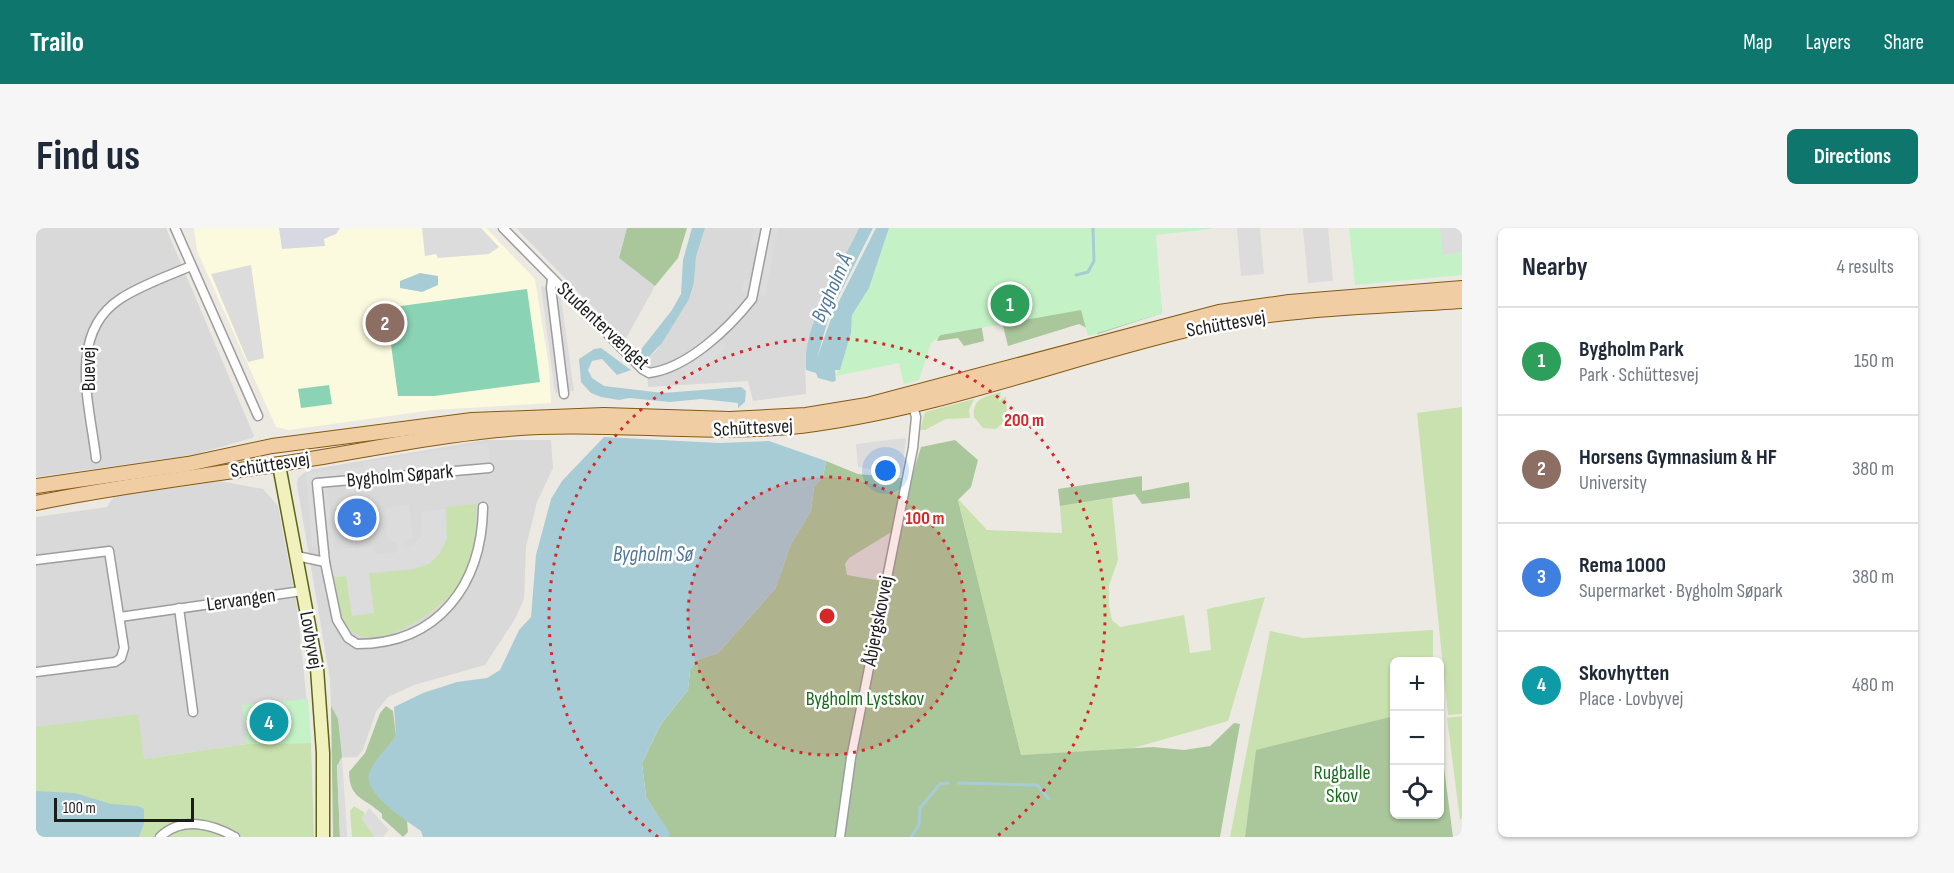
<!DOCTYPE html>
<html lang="en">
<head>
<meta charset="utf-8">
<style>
  :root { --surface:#fff; --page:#f6f6f7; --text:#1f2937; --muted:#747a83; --line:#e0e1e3; --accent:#0f766e }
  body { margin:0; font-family:"Sofia Sans Condensed",sans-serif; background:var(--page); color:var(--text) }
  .controls { position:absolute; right:18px; bottom:18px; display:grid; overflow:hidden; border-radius:9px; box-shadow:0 2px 4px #0004 }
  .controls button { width:54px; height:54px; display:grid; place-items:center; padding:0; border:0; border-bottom:2px solid var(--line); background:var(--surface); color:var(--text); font:30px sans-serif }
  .scale { position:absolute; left:18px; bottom:15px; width:140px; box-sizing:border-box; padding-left:6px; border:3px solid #1c1c1c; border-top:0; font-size:16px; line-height:21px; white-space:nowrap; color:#1c1c1c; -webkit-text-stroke:4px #fff; paint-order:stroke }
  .you { position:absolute; left:850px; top:243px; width:21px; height:21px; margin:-15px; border:4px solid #fff; border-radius:50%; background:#1a73e8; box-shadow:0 0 0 9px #1a73e833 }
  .badge { display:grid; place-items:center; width:39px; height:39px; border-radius:50%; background:var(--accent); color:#fff; font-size:20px; font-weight:700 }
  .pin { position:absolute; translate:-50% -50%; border:3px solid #fff; box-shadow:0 2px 6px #0006 }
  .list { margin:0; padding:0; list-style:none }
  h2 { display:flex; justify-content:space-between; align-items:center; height:78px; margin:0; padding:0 24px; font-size:26px }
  h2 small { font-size:20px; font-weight:400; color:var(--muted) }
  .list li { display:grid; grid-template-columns:39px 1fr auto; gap:18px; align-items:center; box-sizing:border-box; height:108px; padding:0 24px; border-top:2px solid var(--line) }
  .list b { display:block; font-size:22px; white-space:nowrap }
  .list p { margin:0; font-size:20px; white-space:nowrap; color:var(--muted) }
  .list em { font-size:20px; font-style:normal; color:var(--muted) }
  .icon { flex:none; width:33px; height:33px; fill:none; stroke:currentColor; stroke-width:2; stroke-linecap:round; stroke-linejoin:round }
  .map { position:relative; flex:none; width:1426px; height:609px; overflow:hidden; border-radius:9px }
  header { display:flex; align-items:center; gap:36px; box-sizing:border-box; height:84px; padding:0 30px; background:var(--accent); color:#fff }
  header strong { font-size:28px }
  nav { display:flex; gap:33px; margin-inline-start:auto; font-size:21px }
  .intro { display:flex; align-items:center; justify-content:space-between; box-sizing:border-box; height:144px; padding:0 36px }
  h1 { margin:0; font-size:42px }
  .button { padding:15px 27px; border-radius:9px; background:var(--accent); color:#fff; font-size:21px; font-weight:700 }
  main { display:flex; gap:36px; padding:0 36px }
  aside { flex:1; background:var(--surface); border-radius:9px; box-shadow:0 2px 4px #0004 }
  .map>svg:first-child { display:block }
</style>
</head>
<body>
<header>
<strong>Trailo</strong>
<nav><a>Map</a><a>Layers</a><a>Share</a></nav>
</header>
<div class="intro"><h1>Find us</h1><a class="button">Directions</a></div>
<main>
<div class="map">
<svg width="1426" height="609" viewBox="0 0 1426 609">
  <rect width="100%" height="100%" fill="#ece9e3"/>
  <g fill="#dad9d9">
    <polygon points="0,0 130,0 218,208 216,210 157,227 0,249"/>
    <polygon points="480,0 591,0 583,30 619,58 589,112"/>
    <polygon points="669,0 823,0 777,100 769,130 770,166 717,173 712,153 612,159 610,132 621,122 652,71 658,54 660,29"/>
    <polygon points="449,212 515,212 517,240 501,274 490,319 488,371 479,391 449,437 378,457 352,469 340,484 327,522 321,529 297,530 294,451 261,257 262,250 272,242"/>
    <polygon points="183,253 227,261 242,278 261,378 275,515 211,516 108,531 0,499 0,289 71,279 78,268"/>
  </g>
  <polygon fill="#fbfade" points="158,0 450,0 499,51 513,139 515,175 397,182 253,202 240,199 161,23"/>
  <g fill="#c9e1ae">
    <path d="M965,164L963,173L970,168L971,191L960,201L947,200L938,189C936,170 950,168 965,164Z"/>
    <polygon points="938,171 933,182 934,190 910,191 889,202 884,202 889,184"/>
    <polygon points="1426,179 1426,486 1412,487 1381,185"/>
    <polygon points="1076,270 1082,332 1073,357 1073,378 1076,392 1084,399 1148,387 1154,425 1175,422 1171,381 1229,369 1192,493 1094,521 985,527 922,271 951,302 1026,305 1024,278"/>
    <path d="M440,276C441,303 439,327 426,352C411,379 337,433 310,398C301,386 301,364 298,349L378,341L411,297L410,279Z"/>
    <polygon points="1397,402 1397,433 1358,434 1358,488 1221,523 1209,609 1194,609 1234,403 1267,410"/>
    <polygon points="102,486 108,531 211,516 275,515 278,609 206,609 186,597 153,591 131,598 118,609 0,609 0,499"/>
    <polygon points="1426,488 1426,590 1424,592 1411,490"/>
    <polygon points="318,578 329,585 326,591 339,609 316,609 314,583"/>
    <polygon points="145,600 166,600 192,609 129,609"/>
  </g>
  <g fill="#aac79c">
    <polygon points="591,0 651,0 642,30 619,58 583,30"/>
    <polygon points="1123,56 1126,85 1062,106 1043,96 972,118 965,90"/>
    <polygon points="943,83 948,113 928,118 922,110 901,113 905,102"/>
    <polygon points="919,212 942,232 935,259 922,272 985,527 1117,519 1148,522 1174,518 1198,495 1204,496 1184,609 632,609 633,605 610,569 606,535 625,496 652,462 654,442 661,432 682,425 739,361 755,316 775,283 778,259 787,249 790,233 822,246 875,251 885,219"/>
    <polygon points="1106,248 1106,263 1153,254 1154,270 1106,276 1099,266 1024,278 1022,261"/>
    <polygon points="295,478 302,491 306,529 301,538 304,609 297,609"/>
    <path d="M350,478L357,483L360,508L333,546L358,582L371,593L372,604L367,609L346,590V586C327,568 314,572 313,544L329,525L344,485Z"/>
    <polygon points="1358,488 1358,586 1404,586 1404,509 1417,609 1209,609 1220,522"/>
  </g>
  <g fill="#c4f2c6">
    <polygon points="853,0 1175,0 1175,1 1120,7 1126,85 1052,108 1045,82 905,107 895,115 883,152 868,156 863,135 800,148 815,105 816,87 833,60"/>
    <polygon points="1313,0 1426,0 1426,47 1319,57"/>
    <polygon points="272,471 275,515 211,516 206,477"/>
  </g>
  <g fill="#8ad3b4">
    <polygon points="491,61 504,154 398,168 362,168 350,80"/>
    <polygon points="293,157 296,176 265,180 262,161"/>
  </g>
  <g fill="#dcdcdc">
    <polygon points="386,0 445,0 463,19 453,26 402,30 400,26 389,28"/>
    <polygon points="718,0 742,0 729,68 705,63 708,51 715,52 721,20 715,18"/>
    <polygon points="1201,0 1224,0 1228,46 1205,48"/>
    <polygon points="1267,0 1292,0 1297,53 1272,55"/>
    <polygon points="1404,0 1426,0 1426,24 1407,27"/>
    <polygon points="215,37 228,130 212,134 175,46"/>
    <polygon points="505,58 524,63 538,163 519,165"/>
    <polygon points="685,111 691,119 668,139 666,144 652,152 645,138 675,121"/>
    <polygon points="870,210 866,246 822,239 820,216"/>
    <polygon points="452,215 454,235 332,246 332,262 310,264 309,256 291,258 299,321 338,318 339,326 359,325 361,322 360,314 352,313 350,280 373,276 377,310 368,313 370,318 378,316 385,309 386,284 409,281 411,310 404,325 393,336 378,341 333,345 338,385 316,388 310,348 298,349 284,337 282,319 276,320 270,245 327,238 328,234"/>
    <polygon points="857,303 846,353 811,347 809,336 813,330"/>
    <polygon points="306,529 311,606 311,609 304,609 301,538"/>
    <polygon points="333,580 353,602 347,609 339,609 326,591"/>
  </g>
  <polygon fill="#d8d8e2" points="243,0 304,0 300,6 288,11 289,18 246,21"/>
  <g fill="#a8ccd5">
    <polygon points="656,0 669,0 660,29 658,54 653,71 626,115 610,132 603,124 636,82 645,66 647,32"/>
    <path d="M823,0H837L794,85L781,130L797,85L840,0H853L833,60L816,87L815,105L804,142H799L800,152L797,154L782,150L780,145L770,142C765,99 805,39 823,0Z"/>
    <polygon points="384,45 402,48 402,57 386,64 364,60 364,53"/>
    <polygon points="565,120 595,142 581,147 566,131 556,133 552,142 556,150 568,158 627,165 705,159 710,163 709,174 702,180 702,175 665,171 634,174 593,170 583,172 565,169 555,165 545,154 543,131 558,121"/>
    <path d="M568,209L683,215L733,213L790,233L787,249L778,259L775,283L755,316L739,361L682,425L661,432L654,442L652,462L625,496L606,535L610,569L634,605L632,609H387L385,603C371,593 327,565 333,546C337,533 352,519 360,508L358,479L387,465L421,454L451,450L464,442L483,402L495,389L500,327L515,271L526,253Z"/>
    <polygon points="0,563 39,565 75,576 102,578 108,581 108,595 103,609 0,609"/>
  </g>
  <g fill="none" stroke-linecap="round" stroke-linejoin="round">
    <g stroke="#a8ccd5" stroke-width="3">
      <polyline points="1040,47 1052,44 1058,33 1057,0"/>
      <polyline points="922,555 1001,557 1013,571"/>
      <polyline points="875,609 883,597 884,580 904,556 912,555"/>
    </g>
    <g stroke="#9d9d9d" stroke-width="11">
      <g id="street">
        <polyline points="139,0 222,188"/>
        <path d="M467,0L606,141L613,145C652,140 693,100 716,71L730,0"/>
        <polyline points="516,50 515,60 528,166"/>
        <path d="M60,230C54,178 31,106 84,71C105,57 132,48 155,38"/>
        <path d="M447,279C446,356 403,416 321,416L312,410L301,392L289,334L281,255L453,240"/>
        <polyline points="261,328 289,334"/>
        <polyline points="0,332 73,323 88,420 85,430 79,434 0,444"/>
        <polyline points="143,380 157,484"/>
        <polyline points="84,389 266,363"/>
        <path d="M124,609C146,588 176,596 199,609"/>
        <polyline points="804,609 815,530 877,220 880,189 877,178"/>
      </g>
    </g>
    <g stroke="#5f6611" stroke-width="15">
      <polyline id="secondary" points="243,237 281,440 287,525 287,609"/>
    </g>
    <g stroke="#845a11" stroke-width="16">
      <g id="primary">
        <polyline points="0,258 152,236 236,218 436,192 568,187 694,191 770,187 831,177 1183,84 1253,74 1426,60"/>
        <path d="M0,275C81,258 162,249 244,236C330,223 415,203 503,199C595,195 687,209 779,196C909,178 1031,130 1159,100C1246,80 1337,79 1426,73"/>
      </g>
    </g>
    <use href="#street" stroke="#fff" stroke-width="8"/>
    <use href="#secondary" stroke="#f0f1bc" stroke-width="12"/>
    <use href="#primary" stroke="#f1cda4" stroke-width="14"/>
  </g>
  <circle cx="791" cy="388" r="139" fill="#d62828" fill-opacity=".12"/>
  <g fill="none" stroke="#d62828" stroke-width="3" stroke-dasharray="3 6">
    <circle cx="791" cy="388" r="139"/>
    <path d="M622 609A278 278 0 1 1 960 609"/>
  </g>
  <g text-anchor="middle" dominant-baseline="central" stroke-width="5" stroke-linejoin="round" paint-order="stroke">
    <g font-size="20" fill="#1c1c1c" stroke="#fff">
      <text transform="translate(1190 96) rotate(-10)">Schüttesvej</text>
      <text transform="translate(567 98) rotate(43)">Studentervænget</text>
      <text transform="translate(53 141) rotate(-90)">Buevej</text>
      <text transform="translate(717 200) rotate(-3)">Schüttesvej</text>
      <text transform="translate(234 237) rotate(-9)">Schüttesvej</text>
      <text transform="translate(364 248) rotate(-5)">Bygholm Søpark</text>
      <text transform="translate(205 372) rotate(-8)">Lervangen</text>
      <text transform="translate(842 393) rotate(-79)">Åbjergskovvej</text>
      <text transform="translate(275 412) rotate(80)">Lovbyvej</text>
    </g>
    <g font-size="20" fill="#176d1c" stroke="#fff">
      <text x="829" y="471">Bygholm Lystskov</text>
      <text x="1306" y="545">Rugballe<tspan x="1306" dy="23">Skov</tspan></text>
    </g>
    <g font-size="21" font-style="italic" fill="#517799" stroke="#fff">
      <text transform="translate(796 60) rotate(-66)">Bygholm Å</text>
      <text x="617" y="326">Bygholm Sø</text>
    </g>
  </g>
  <circle cx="791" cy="388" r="9" fill="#d62828" stroke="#fff" stroke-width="3"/>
  <g font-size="18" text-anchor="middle" font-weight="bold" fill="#d62828" stroke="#fff" stroke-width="5" stroke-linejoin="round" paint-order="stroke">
    <text x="988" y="198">200 m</text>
    <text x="889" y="296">100 m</text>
  </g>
</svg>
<div class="controls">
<button>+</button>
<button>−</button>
<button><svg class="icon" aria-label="locate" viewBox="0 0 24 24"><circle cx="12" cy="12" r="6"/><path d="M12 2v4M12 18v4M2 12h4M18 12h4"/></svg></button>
</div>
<div class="scale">100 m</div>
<div class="you"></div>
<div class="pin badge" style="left:974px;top:76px;background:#2e9e5b">1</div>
<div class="pin badge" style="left:349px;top:95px;background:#8d6e63">2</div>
<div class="pin badge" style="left:321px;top:290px;background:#3f7fe0">3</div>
<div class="pin badge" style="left:233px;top:494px;background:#0f9aa8">4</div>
</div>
<aside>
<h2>Nearby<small>4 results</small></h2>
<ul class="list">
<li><span class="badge" style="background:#2e9e5b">1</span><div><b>Bygholm Park</b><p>Park · Schüttesvej</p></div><em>150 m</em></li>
<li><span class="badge" style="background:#8d6e63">2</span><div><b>Horsens Gymnasium &amp; HF</b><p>University</p></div><em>380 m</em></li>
<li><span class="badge" style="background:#3f7fe0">3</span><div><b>Rema 1000</b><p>Supermarket · Bygholm Søpark</p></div><em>380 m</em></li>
<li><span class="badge" style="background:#0f9aa8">4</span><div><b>Skovhytten</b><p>Place · Lovbyvej</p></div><em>480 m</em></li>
</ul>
</aside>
</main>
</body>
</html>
